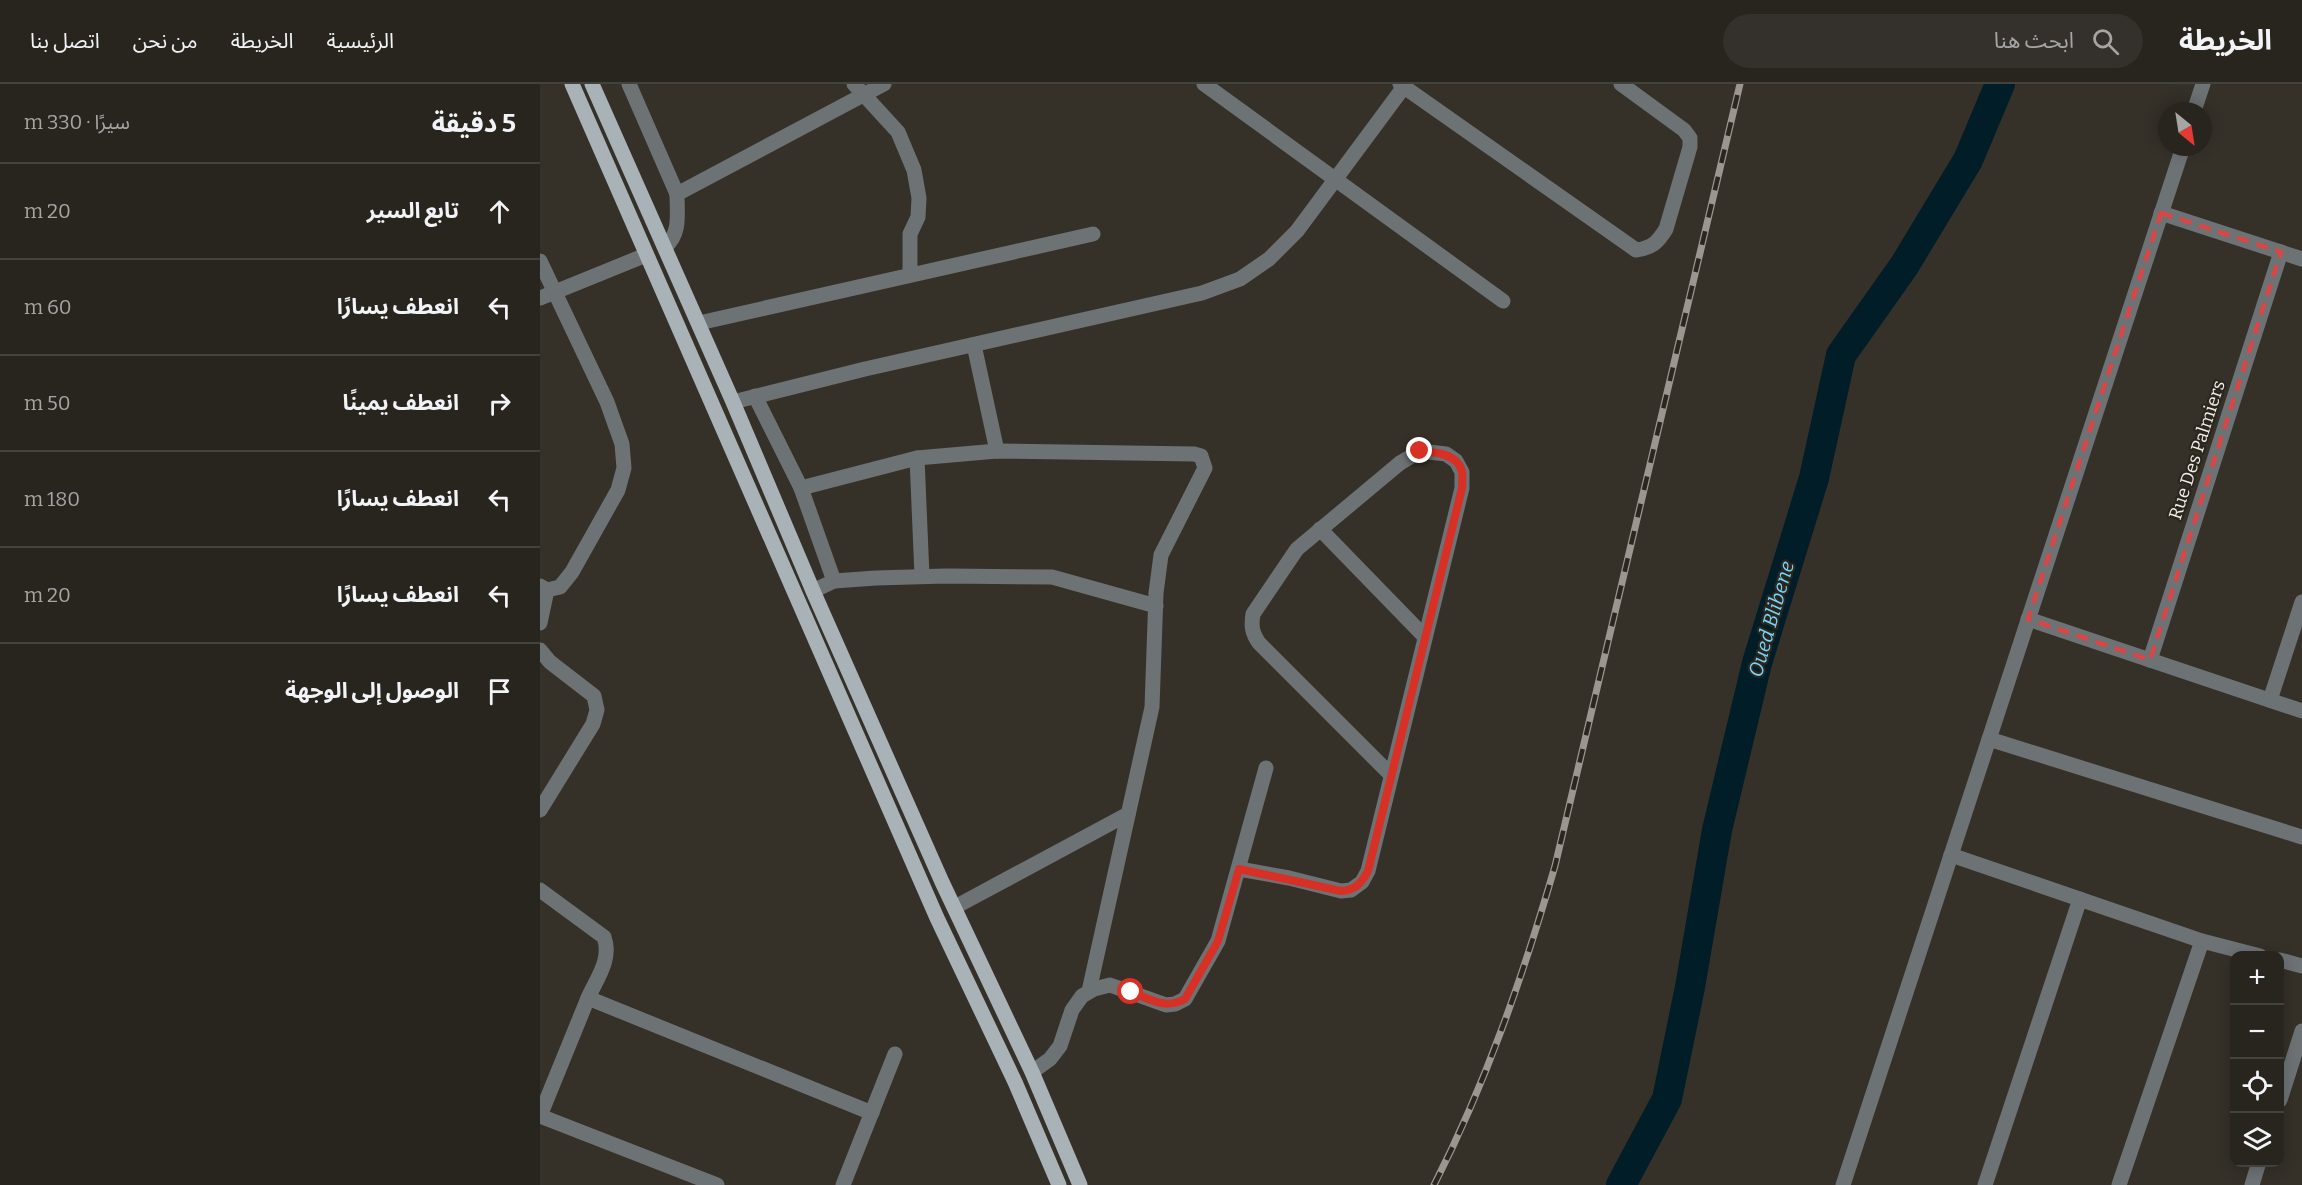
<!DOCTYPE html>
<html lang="ar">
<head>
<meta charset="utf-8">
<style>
  :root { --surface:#28251f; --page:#34312c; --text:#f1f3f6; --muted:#a5a5a4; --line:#44423d }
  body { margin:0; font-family:Bitter,"Noto Sans Arabic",serif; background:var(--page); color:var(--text); direction:rtl }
  .controls { position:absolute; right:18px; bottom:18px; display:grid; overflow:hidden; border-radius:12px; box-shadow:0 3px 15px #0003 }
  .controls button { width:54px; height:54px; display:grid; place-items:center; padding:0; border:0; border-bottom:2px solid var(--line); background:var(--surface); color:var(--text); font:30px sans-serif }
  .compass { position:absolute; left:1618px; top:18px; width:54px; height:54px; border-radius:50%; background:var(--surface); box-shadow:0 3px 15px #0003; rotate:150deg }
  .stop { position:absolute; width:18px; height:18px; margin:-14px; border:4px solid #d93025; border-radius:50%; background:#fff }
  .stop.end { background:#d93025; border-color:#fff; box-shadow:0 2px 6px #0008 }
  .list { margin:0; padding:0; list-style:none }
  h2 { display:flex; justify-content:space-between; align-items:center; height:78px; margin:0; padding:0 24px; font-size:26px }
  h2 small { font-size:20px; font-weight:400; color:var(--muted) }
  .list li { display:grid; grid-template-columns:39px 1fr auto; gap:18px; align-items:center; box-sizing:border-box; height:96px; padding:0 24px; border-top:2px solid var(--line) }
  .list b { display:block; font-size:22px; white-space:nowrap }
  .list em { font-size:20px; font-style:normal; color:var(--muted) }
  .icon { flex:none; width:33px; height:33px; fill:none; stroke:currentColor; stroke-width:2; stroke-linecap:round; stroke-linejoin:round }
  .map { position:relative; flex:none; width:1762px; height:1101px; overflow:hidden; direction:ltr }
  header { display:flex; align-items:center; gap:36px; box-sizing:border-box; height:84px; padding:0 30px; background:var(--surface); border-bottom:2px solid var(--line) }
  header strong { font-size:28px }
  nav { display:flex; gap:33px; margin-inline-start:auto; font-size:21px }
  .search { width:420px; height:54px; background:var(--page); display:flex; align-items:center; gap:15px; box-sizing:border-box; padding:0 21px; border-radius:33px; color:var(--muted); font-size:22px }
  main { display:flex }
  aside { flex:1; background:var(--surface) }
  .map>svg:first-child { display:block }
</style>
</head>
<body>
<header>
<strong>الخريطة</strong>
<div class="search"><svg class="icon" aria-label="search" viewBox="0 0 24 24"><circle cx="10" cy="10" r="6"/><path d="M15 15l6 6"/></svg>ابحث هنا</div>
<nav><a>الرئيسية</a><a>الخريطة</a><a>من نحن</a><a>اتصل بنا</a></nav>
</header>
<main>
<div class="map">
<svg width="1762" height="1101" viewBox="0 0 1762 1101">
  <rect width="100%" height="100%" fill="#353129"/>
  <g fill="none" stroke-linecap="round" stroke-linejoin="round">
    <polyline stroke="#011d28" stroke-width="30" points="1081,1101 1127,1015 1150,903 1177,746 1217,579 1274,394 1301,271 1364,182 1428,76 1460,0"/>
    <g stroke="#6d7275" stroke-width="15">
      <polyline points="89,0 137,110"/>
      <polyline points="314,0 358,48 374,86 379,114 378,133 370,150 370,191"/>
      <polyline points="664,0 963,217"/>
      <path d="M860,0L1096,166C1112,164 1118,158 1126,145L1150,63V54L1144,46L1081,0"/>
      <polyline points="1654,27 1663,0"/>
      <polyline points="1621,129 1762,175"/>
      <path d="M125,163C141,150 137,129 137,110L344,0"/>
      <polyline points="0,177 67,318 82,360 84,384 78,406 32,488 20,503 7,506 0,502"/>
      <polyline points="0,214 106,171"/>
      <polyline points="159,239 553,150"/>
      <polyline points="434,261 457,367"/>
      <polyline points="215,312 261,404 294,497"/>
      <polyline points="193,318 325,285 662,209 700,195 729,175 757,147 866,0"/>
      <polyline points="377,374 382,492"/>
      <polyline points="261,404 377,374 457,367 654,370 661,372 665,384 621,471 616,509 612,623 549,907"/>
      <polyline points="780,445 885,553"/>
      <polyline points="273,507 294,497 336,494 406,492 512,493 616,522"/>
      <polyline points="1488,535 1762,627"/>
      <polyline points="0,539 7,506"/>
      <polyline points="0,566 10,578 54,612 57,626 53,640 0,726"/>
      <polyline points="1610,576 1741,168"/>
      <polyline points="1730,616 1762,518"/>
      <polyline points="1449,655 1762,753"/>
      <polyline points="1411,771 1662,857 1720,872"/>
      <path d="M699,785L749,794L801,807L811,806L822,798L828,787L922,404V388L916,377L906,370L880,367L860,379L757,465L713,530C711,542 712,549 719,559L851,691"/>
      <path d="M0,806L64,853C72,875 57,894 48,914"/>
      <polyline points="415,823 588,730"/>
      <polyline points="1740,876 1762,882"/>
      <polyline points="492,988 510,975 520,962 532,926 542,912 554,905 570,901 626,921 635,920 645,915 678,857 726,684"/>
      <polyline points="1740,1016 1762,947"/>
      <polyline points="0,1032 48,914 332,1029"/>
      <polyline points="0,1032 177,1101"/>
      <polyline points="303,1101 355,970"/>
      <polyline points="1303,1101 1643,63"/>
      <polyline points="1445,1101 1540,815"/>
      <polyline points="1579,1101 1662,857"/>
      <polyline points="1712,1101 1719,1078"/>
    </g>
    <g stroke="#a9b3b7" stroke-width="15">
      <polyline points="32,0 397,834 475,998 519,1101"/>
      <polyline points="52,0 193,318 273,507 402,798 492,988 540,1101"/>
    </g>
    <g stroke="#9b9790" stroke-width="7">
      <path id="rail" d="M894,1101C946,999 983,892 1015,782L1200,0"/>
    </g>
    <use href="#rail" stroke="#2b271f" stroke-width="4.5" stroke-dasharray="14" stroke-linecap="butt"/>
  </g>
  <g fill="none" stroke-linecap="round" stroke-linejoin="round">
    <path stroke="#d93025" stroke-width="8" d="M591,908C610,915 625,926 645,915L678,857L699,785L801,807C815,806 821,800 828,787L922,404C922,399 923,392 922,388C918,370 896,368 880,367"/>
  </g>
  <path fill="none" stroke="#da4645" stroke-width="4.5" stroke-dasharray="12 8" stroke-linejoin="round" d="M1621,129L1741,168L1610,576L1488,535Z"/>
  <g text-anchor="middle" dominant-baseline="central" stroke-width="4.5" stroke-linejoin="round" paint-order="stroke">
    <g font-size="18" fill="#f3f0ea" stroke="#2b271f">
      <text transform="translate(1657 366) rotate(-72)">Rue Des Palmiers</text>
    </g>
    <g font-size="20" font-style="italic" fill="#77d6fc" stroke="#2b271f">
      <text transform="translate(1231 535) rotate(-74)">Oued Blibene</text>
    </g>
  </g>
</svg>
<div class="controls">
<button>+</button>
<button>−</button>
<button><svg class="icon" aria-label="locate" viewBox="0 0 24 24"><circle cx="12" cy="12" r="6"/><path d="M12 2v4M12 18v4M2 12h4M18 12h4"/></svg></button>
<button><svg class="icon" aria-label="layers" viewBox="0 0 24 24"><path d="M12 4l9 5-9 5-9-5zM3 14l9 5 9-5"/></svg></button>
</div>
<svg class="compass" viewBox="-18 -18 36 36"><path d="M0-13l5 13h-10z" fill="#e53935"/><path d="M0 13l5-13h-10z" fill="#a5a5a4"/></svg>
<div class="stop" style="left:591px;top:908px"></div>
<div class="stop end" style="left:880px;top:367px"></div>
</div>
<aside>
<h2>5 دقيقة<small>سيرًا · 330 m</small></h2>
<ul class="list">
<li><svg class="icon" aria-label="ahead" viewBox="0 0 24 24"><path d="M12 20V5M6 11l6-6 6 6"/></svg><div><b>تابع السير</b></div><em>20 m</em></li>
<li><svg class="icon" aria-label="left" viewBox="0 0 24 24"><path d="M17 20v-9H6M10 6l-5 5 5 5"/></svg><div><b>انعطف يسارًا</b></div><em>60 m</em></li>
<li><svg class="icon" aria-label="right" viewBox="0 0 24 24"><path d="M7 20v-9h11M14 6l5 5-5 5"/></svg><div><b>انعطف يمينًا</b></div><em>50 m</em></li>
<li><svg class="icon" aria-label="left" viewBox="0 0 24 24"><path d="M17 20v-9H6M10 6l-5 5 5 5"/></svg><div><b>انعطف يسارًا</b></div><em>180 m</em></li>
<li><svg class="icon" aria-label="left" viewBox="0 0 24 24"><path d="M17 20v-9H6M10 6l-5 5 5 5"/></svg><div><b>انعطف يسارًا</b></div><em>20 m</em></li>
<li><svg class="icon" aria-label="arrive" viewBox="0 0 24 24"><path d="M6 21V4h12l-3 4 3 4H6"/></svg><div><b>الوصول إلى الوجهة</b></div></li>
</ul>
</aside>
</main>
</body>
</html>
